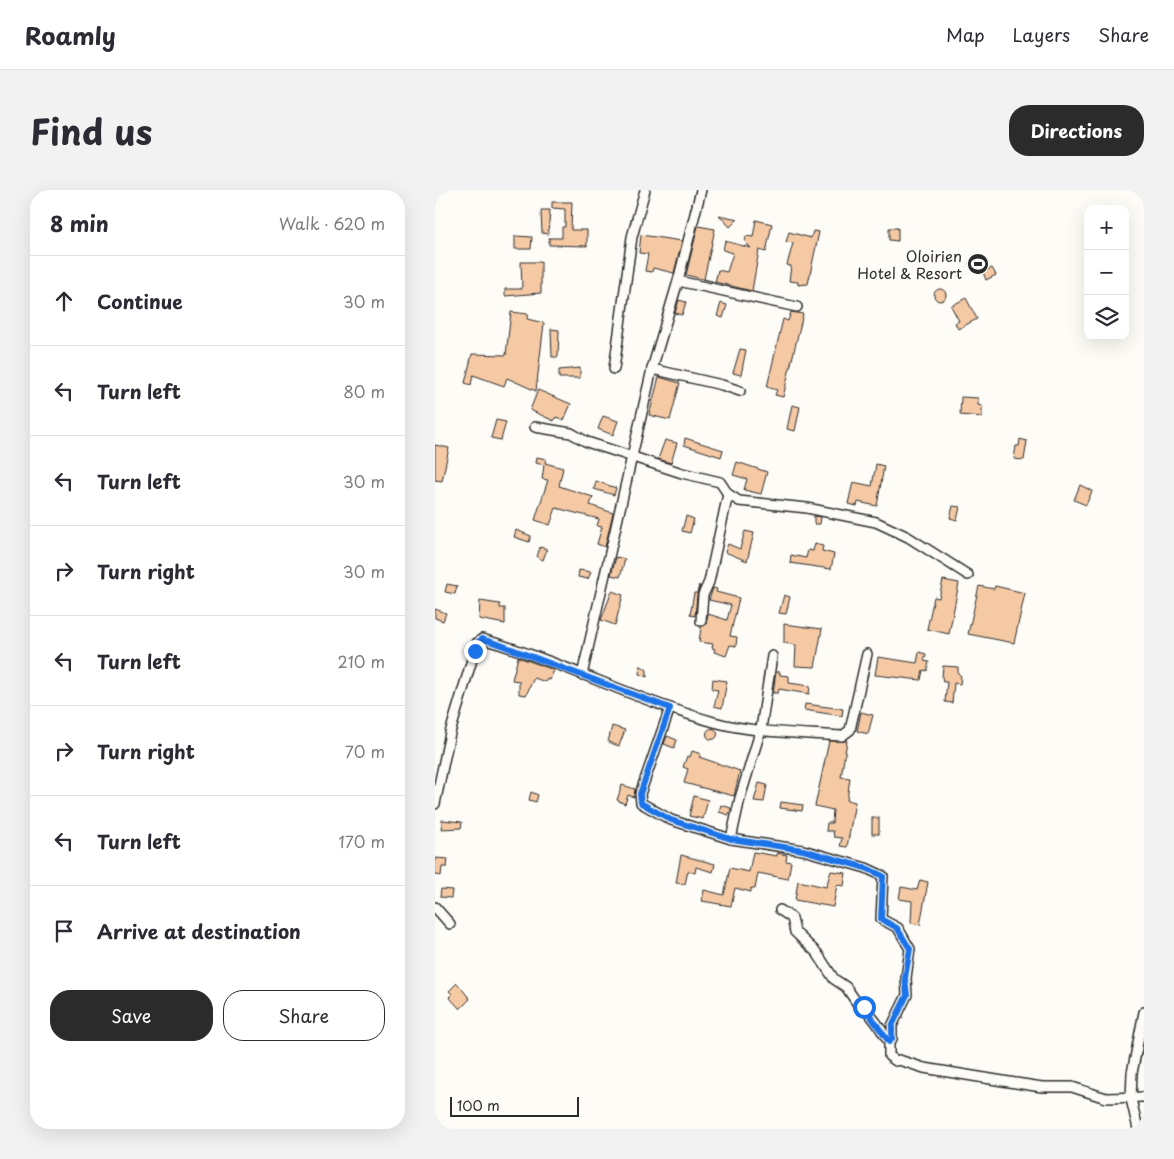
<!DOCTYPE html>
<html lang="en">
<head>
<meta charset="utf-8">
<style>
  :root { --surface:#fff; --page:#f2f2f3; --text:#2b2b33; --muted:#7c7c81; --line:#e1e1e2; --accent:#2b2b2b }
  body { margin:0; font-family:"Playpen Sans",sans-serif; background:var(--page); color:var(--text) }
  .controls { position:absolute; right:15px; top:15px; display:grid; overflow:hidden; border-radius:10px; box-shadow:0 5px 20px #0002 }
  .controls button { width:45px; height:45px; display:grid; place-items:center; padding:0; border:0; border-bottom:1px solid var(--line); background:var(--surface); color:var(--text); font:25px sans-serif }
  .scale { position:absolute; left:15px; bottom:12px; width:129px; box-sizing:border-box; padding-left:5px; border:2px solid #2b2b2b; border-top:0; font-size:14px; line-height:18px; white-space:nowrap; color:#2b2b2b; -webkit-text-stroke:4px #fdfcf7; paint-order:stroke }
  .stop { position:absolute; width:15px; height:15px; margin:-11px; border:4px solid #1a73e8; border-radius:50%; background:#fff }
  .stop.end { background:#1a73e8; border-color:#fff; box-shadow:0 1px 5px #0008 }
  .list { margin:0; padding:0; list-style:none }
  h2 { display:flex; justify-content:space-between; align-items:center; height:65px; margin:0; padding:0 20px; font-size:21px }
  h2 small { font-size:16px; font-weight:400; color:var(--muted) }
  .list li { display:grid; grid-template-columns:32px 1fr auto; gap:15px; align-items:center; box-sizing:border-box; height:90px; padding:0 20px; border-top:1px solid var(--line) }
  .list b { display:block; font-size:19px; white-space:nowrap }
  .list em { font-size:16px; font-style:normal; color:var(--muted) }
  .actions { display:flex; gap:10px; padding:15px 20px }
  .actions a { flex:1; padding:11px 0; border:1px solid var(--accent); border-radius:20px; text-align:center; font-size:18px; color:var(--accent) }
  .actions .main { background:var(--accent); color:#fff }
  .icon { flex:none; width:28px; height:28px; fill:none; stroke:currentColor; stroke-width:2; stroke-linecap:round; stroke-linejoin:round }
  .map { position:relative; flex:none; width:709px; height:939px; overflow:hidden; border-radius:20px }
  header { display:flex; align-items:center; gap:30px; box-sizing:border-box; height:70px; padding:0 25px; background:var(--surface); border-bottom:1px solid var(--line) }
  header strong { font-size:24px }
  nav { display:flex; gap:28px; margin-inline-start:auto; font-size:18px }
  .intro { display:flex; align-items:center; justify-content:space-between; box-sizing:border-box; height:120px; padding:0 30px }
  h1 { margin:0; font-size:35px }
  .button { padding:12px 22px; border-radius:20px; background:var(--accent); color:#fff; font-size:18px; font-weight:700 }
  main { display:flex; gap:30px; padding:0 30px }
  aside { flex:1; background:var(--surface); border-radius:20px; box-shadow:0 5px 20px #0002 }
  .map>svg:first-child { display:block }
</style>
</head>
<body>
<header>
<strong>Roamly</strong>
<nav><a>Map</a><a>Layers</a><a>Share</a></nav>
</header>
<div class="intro"><h1>Find us</h1><a class="button">Directions</a></div>
<main>
<aside>
<h2>8 min<small>Walk · 620 m</small></h2>
<ul class="list">
<li><svg class="icon" aria-label="ahead" viewBox="0 0 24 24"><path d="M12 20V5M6 11l6-6 6 6"/></svg><div><b>Continue</b></div><em>30 m</em></li>
<li><svg class="icon" aria-label="left" viewBox="0 0 24 24"><path d="M17 20v-9H6M10 6l-5 5 5 5"/></svg><div><b>Turn left</b></div><em>80 m</em></li>
<li><svg class="icon" aria-label="left" viewBox="0 0 24 24"><path d="M17 20v-9H6M10 6l-5 5 5 5"/></svg><div><b>Turn left</b></div><em>30 m</em></li>
<li><svg class="icon" aria-label="right" viewBox="0 0 24 24"><path d="M7 20v-9h11M14 6l5 5-5 5"/></svg><div><b>Turn right</b></div><em>30 m</em></li>
<li><svg class="icon" aria-label="left" viewBox="0 0 24 24"><path d="M17 20v-9H6M10 6l-5 5 5 5"/></svg><div><b>Turn left</b></div><em>210 m</em></li>
<li><svg class="icon" aria-label="right" viewBox="0 0 24 24"><path d="M7 20v-9h11M14 6l5 5-5 5"/></svg><div><b>Turn right</b></div><em>70 m</em></li>
<li><svg class="icon" aria-label="left" viewBox="0 0 24 24"><path d="M17 20v-9H6M10 6l-5 5 5 5"/></svg><div><b>Turn left</b></div><em>170 m</em></li>
<li><svg class="icon" aria-label="arrive" viewBox="0 0 24 24"><path d="M6 21V4h12l-3 4 3 4H6"/></svg><div><b>Arrive at destination</b></div></li>
</ul>
<div class="actions"><a class="main">Save</a><a>Share</a></div>
</aside>
<div class="map">
<svg width="709" height="939" viewBox="0 0 709 939">
  <rect width="100%" height="100%" fill="#fdfcf7"/>
  <filter id="ink" filterUnits="userSpaceOnUse"><feTurbulence type="fractalNoise" baseFrequency=".02" numOctaves="2"/><feDisplacementMap in="SourceGraphic" scale="10" xChannelSelector="R" yChannelSelector="G"/><feConvolveMatrix kernelMatrix="1 2 1 2 8 2 1 2 1" color-interpolation-filters="sRGB"/></filter>
  <g filter="url(#ink)">
    <polygon fill="#80d1d9" stroke="#5e8f93" points="547,66 551,74 538,81 534,73"/>
    <g fill="#f5c9a4" stroke="#2b2b2b">
      <polygon points="117,12 137,12 136,40 152,40 152,56 114,55 114,48 127,48 127,37 130,37 130,19 117,18"/>
      <polygon points="106,20 115,20 113,44 107,43"/>
      <polygon points="284,25 303,29 295,37"/>
      <polygon points="321,30 337,34 331,62 324,60 317,101 251,85 263,36 280,39 269,89 280,92 283,80 292,82 298,63 288,60 290,51 316,58 310,52 311,46 318,47"/>
      <polygon points="454,38 463,38 463,51 454,50"/>
      <polygon points="378,41 384,42 373,94 363,95 363,92 354,91 356,76 352,75 358,53 351,52 354,42 376,48"/>
      <polygon points="206,45 247,51 239,83 218,78 217,82 210,81 213,64 204,63"/>
      <polygon points="80,46 97,47 96,59 80,59"/>
      <polygon points="86,72 106,72 106,103 70,106 70,99 87,99"/>
      <polygon points="557,78 561,85 551,90 548,82"/>
      <circle cx="505" cy="105" r="6"/>
      <polygon points="531,108 542,129 523,139 520,133 524,131 516,116"/>
      <polygon points="244,110 251,112 247,125 240,123"/>
      <polygon points="286,113 292,115 288,128 282,126"/>
      <polygon points="76,122 93,124 92,129 109,133 101,201 72,188 69,196 38,185 36,195 30,193 37,164 71,165"/>
      <polygon points="356,122 368,124 348,207 340,205 342,200 332,197 348,129 353,131"/>
      <polygon points="116,139 124,140 123,167 117,167"/>
      <polygon points="305,159 311,160 306,185 298,183"/>
      <polygon points="145,178 145,188 124,188 124,180"/>
      <polygon points="224,187 245,193 235,230 214,225"/>
      <polygon points="103,200 136,214 129,230 121,227 119,231 95,220"/>
      <polygon points="526,207 543,208 543,215 547,216 547,227 525,225"/>
      <polygon points="357,215 365,217 360,241 352,239"/>
      <polygon points="168,226 183,231 178,245 163,239"/>
      <polygon points="61,230 71,232 66,250 56,248"/>
      <polygon points="250,248 288,260 286,267 249,255"/>
      <polygon points="585,249 592,251 589,270 579,269 581,256 584,256"/>
      <polygon points="230,250 242,253 236,273 223,269"/>
      <polygon points="0,255 14,258 7,291 0,290"/>
      <polygon points="102,267 111,269 110,273 128,278 124,296 158,307 155,315 178,323 170,357 162,354 167,337 162,336 164,329 121,318 115,335 100,330 113,290 107,289 109,275 101,273"/>
      <polygon points="302,272 332,282 326,304 309,300 312,289 298,285"/>
      <polygon points="441,274 449,276 442,316 423,312 422,316 413,314 418,292 437,296"/>
      <polygon points="161,291 181,298 179,305 159,299"/>
      <polygon points="645,295 657,301 651,315 639,310"/>
      <polygon points="518,316 525,317 522,330 515,328"/>
      <polygon points="251,326 259,329 255,343 247,341"/>
      <polygon points="379,326 386,327 385,334 379,334"/>
      <polygon points="81,340 96,346 94,352 79,347"/>
      <polygon points="310,341 319,343 312,371 290,362 293,354 305,359"/>
      <polygon points="380,354 388,356 387,361 399,364 396,379 355,373 356,365 371,368 373,360 378,361"/>
      <polygon points="105,357 112,359 108,370 102,367"/>
      <polygon points="181,367 190,369 185,387 176,385"/>
      <polygon points="144,380 156,382 153,389 143,387"/>
      <polygon points="508,390 524,393 514,444 492,439 499,407 504,408"/>
      <polygon points="12,394 22,396 20,404 10,402"/>
      <polygon points="264,395 265,396 262,405 260,426 255,425 259,403 262,403"/>
      <polygon points="544,396 559,399 560,396 590,403 579,453 533,444"/>
      <polygon points="278,398 282,399 281,402 304,408 295,446 302,447 301,456 295,455 291,466 279,462 280,459 277,458 278,454 264,452 266,437 271,434 273,424 292,430 296,415 274,410"/>
      <polygon points="177,401 188,405 180,435 166,430"/>
      <polygon points="349,405 355,407 351,424 344,423"/>
      <polygon points="45,411 65,414 65,418 70,418 70,434 44,429"/>
      <polygon points="0,419 11,423 8,431 0,428"/>
      <polygon points="349,434 387,439 380,477 360,476 361,455 349,453"/>
      <polygon points="484,462 491,464 489,471 494,472 492,481 488,480 486,490 440,485 443,467 482,473"/>
      <polygon points="83,467 119,480 115,490 112,489 111,492 99,488 91,505 84,504 84,491 77,490"/>
      <polygon points="205,475 212,480 212,487 204,484"/>
      <polygon points="508,476 523,477 523,483 526,486 525,494 519,493 517,513 510,512 512,492 508,492 507,487"/>
      <polygon points="341,482 345,482 345,485 354,486 354,493 375,496 374,504 344,499 343,503 338,503"/>
      <polygon points="278,489 292,491 287,518 279,516 283,500 277,499"/>
      <polygon points="370,514 408,519 407,526 369,520"/>
      <polygon points="426,522 438,525 433,544 422,541"/>
      <polygon points="177,536 190,540 184,556 173,552"/>
      <circle cx="277" cy="544" r="5.5"/>
      <polygon points="232,546 242,550 239,558 229,554"/>
      <polygon points="394,551 412,551 406,587 415,588 412,610 420,612 412,657 405,656 407,648 399,647 398,641 391,641 392,633 397,633 398,620 380,616"/>
      <polygon points="257,561 266,564 264,567 305,581 299,606 249,593 253,579 248,577 252,566 255,567"/>
      <polygon points="324,593 332,595 329,612 319,611"/>
      <polygon points="187,595 200,599 199,607 193,605 190,614 182,610"/>
      <polygon points="96,602 103,605 101,612 94,610"/>
      <polygon points="259,606 273,610 268,629 254,626"/>
      <polygon points="346,612 368,615 367,621 345,618"/>
      <polygon points="286,615 296,618 294,625 284,622"/>
      <rect x="437" y="628" width="7" height="16"/>
      <polygon points="7,630 27,632 26,638 6,639"/>
      <polygon points="318,662 342,666 342,663 352,665 351,671 356,672 353,689 323,683 320,699 316,698 316,702 300,698 296,716 267,711 269,700 289,705 295,678 314,682"/>
      <polygon points="246,665 280,674 278,682 261,677 260,683 253,681 250,694 241,693"/>
      <polygon points="0,668 13,669 12,677 7,677 6,686 0,685"/>
      <polygon points="396,681 411,683 409,696 402,695 398,717 360,710 363,691 391,697"/>
      <polygon points="485,690 493,692 485,735 476,733 477,711 464,709 466,697 482,700"/>
      <polygon points="6,699 17,700 16,708 5,707"/>
      <polygon points="22,793 35,809 25,819 14,807 17,804 14,801"/>
    </g>
    <g fill="none" stroke-linecap="round" stroke-linejoin="round">
      <g stroke="#2b2b2b" stroke-width="12">
        <g id="street">
          <polyline points="243,91 362,117"/>
          <polyline points="179,179 197,47 210,0"/>
          <polyline points="217,179 287,195 305,201"/>
          <polyline points="100,237 136,243 152,252 247,283 285,292 293,304 304,311 372,318 441,332 473,347 533,385"/>
          <polyline points="266,431 268,405 274,392 293,304"/>
          <polyline points="147,485 217,179 243,91 266,0"/>
          <polyline points="235,518 205,604 206,613 236,630 296,649 368,660 431,678 448,686 446,729 463,738 475,759 471,788 472,805 457,836 457,849 454,852"/>
          <path d="M0,614L15,543L42,453L47,449C126,471 200,510 279,532C318,543 367,543 407,546L415,540L432,464"/>
          <polyline points="296,649 305,608 326,539 337,466"/>
          <polyline points="0,717 15,734"/>
          <polyline points="345,720 357,728 360,742 382,763 399,789 411,797 422,813 429,817 441,832 454,852 454,866 461,871"/>
          <polyline points="464,870 489,878 574,892 607,897 637,897 671,908 709,907"/>
          <polyline points="703,939 696,909 697,883 709,822"/>
        </g>
      </g>
      <use href="#street" stroke="#fdfcf7" stroke-width="9"/>
    </g>
  </g>
  <g fill="none" stroke-linecap="round" stroke-linejoin="round" filter="url(#ink)">
    <polyline stroke="#1a73e8" stroke-width="6" points="40,461 42,453 47,449 63,454 235,518 205,604 206,613 236,630 296,649 368,660 431,678 448,686 446,729 462,738 475,759 470,788 472,805 457,836 457,849 454,852 429,817"/>
  </g>
  <defs>
    <g id="stadium-disc" transform="scale(1.125)"><circle r="9.5" fill="#2b2b2b" stroke="#fdfcf7"/><path d="M0-5a6.5 5 0 1 0 0 10a6.5 5 0 1 0 0-10ZM-3.5-1.8h7v3.6h-7Z" fill="#fff"/></g>
  </defs>
  <g fill-rule="evenodd">
    <use href="#stadium-disc" x="543" y="74"/>
  </g>
  <g text-anchor="middle" dominant-baseline="central" stroke-width="4" stroke-linejoin="round" paint-order="stroke">
    <g font-size="15" fill="#2b2b2b" stroke="#fdfcf7" text-anchor="end">
      <text x="527" y="65">Oloirien<tspan x="527" dy="17">Hotel &amp; Resort</tspan></text>
    </g>
  </g>
</svg>
<div class="controls">
<button>+</button>
<button>−</button>
<button><svg class="icon" aria-label="layers" viewBox="0 0 24 24"><path d="M12 4l9 5-9 5-9-5zM3 14l9 5 9-5"/></svg></button>
</div>
<div class="scale">100 m</div>
<div class="stop" style="left:429px;top:817px"></div>
<div class="stop end" style="left:40px;top:461px"></div>
</div>
</main>
</body>
</html>
